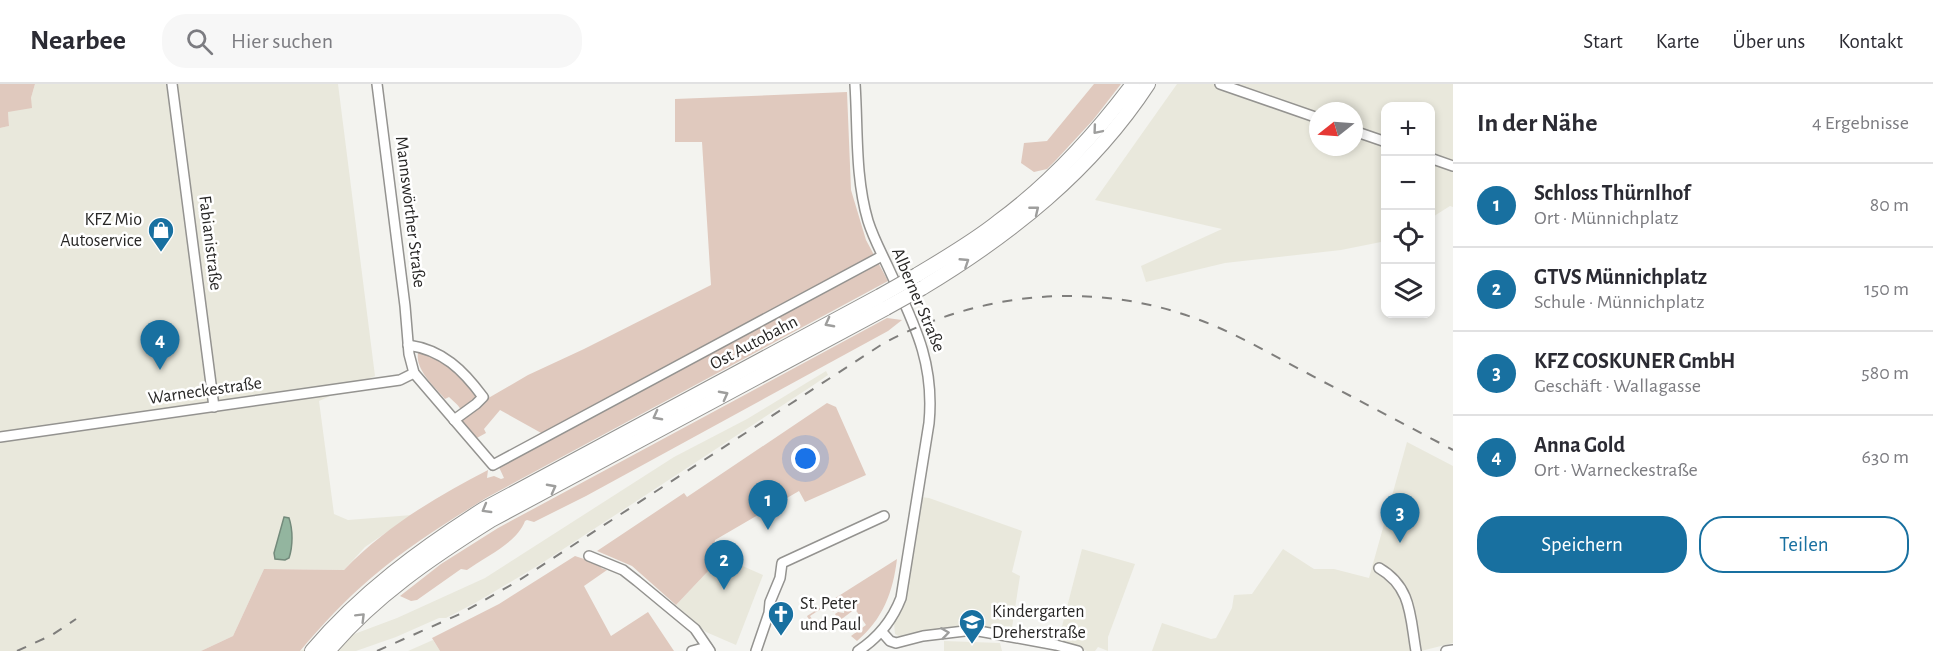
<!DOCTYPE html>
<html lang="de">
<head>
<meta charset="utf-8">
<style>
  :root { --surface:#fff; --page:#f7f7f7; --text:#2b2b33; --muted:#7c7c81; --line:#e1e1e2; --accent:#1870a0 }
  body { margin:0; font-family:"Alegreya Sans",sans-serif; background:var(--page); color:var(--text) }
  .controls { position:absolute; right:18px; top:18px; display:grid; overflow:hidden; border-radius:12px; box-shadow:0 3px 9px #0003 }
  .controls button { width:54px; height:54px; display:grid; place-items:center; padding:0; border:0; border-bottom:2px solid var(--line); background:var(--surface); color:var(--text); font:30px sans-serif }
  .compass { position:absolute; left:1309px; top:18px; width:54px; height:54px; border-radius:50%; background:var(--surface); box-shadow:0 3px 9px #0003; rotate:253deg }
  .you { position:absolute; left:806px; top:375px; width:21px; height:21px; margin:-15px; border:4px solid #fff; border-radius:50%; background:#1a73e8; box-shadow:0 0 0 9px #1a73e833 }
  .badge { display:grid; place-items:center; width:39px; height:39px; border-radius:50%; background:var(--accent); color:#fff; font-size:20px; font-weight:700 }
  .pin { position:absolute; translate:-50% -50px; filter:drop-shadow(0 2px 3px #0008) }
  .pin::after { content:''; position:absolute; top:32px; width:21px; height:18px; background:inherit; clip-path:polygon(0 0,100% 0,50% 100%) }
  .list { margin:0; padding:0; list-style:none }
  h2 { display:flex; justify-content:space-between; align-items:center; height:78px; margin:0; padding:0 24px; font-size:26px }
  h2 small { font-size:20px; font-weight:400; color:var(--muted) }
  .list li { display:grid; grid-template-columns:39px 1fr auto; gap:18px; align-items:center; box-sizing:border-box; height:84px; padding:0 24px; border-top:2px solid var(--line) }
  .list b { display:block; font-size:22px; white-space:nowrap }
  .list p { margin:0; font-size:20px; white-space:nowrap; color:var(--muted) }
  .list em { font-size:20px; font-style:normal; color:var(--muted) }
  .actions { display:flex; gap:12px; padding:18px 24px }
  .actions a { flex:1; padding:14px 0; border:2px solid var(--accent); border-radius:24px; text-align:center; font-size:21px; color:var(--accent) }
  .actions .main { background:var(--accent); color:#fff }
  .icon { flex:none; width:33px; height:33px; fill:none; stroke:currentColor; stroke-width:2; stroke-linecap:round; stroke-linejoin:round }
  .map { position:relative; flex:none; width:1453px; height:567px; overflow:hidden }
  header { display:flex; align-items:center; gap:36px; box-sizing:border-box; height:84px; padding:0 30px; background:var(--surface); border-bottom:2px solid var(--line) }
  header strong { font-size:28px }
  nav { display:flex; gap:33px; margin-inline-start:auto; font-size:21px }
  .search { width:420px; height:54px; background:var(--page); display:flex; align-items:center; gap:15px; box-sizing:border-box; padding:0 21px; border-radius:24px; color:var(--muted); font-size:22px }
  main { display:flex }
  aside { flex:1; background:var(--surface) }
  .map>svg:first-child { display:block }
</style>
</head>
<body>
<header>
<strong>Nearbee</strong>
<div class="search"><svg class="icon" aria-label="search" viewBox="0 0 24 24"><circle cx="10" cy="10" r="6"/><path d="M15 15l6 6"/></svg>Hier suchen</div>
<nav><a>Start</a><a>Karte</a><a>Über uns</a><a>Kontakt</a></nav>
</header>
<main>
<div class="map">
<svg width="1453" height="567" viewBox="0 0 1453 567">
  <rect width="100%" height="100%" fill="#f3f3ef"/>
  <g fill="#e9e8dc" fill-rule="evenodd">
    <polygon points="35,0 338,0 375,292 319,317 334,430 348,436 412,431 365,463 344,486 264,485 233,552 201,567 0,567 0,44 9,42 8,28 31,14"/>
    <path d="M1177,0H1453V123L1450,122L1431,134L1430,22H1386V157L1341,166L1225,179L1146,198L1141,182L1222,145L1095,116ZM1318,27H1354V63H1318Z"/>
    <polygon points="826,287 828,291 815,300 539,481 475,519 446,534 439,534 396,553 356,567 298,567 333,558 397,534 485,494 674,373 747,335"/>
    <polygon points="1407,358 1453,382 1453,559 1421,567 1152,567 1162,539 1211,555 1216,554 1232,524 1234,511 1252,510 1283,465 1314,485 1334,485 1369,494"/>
    <polygon points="921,413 929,414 1022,447 1012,488 1020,492 1011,550 974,542 902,554 895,550 894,539 907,502"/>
    <polygon points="1082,465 1135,480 1108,553 1108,567 1098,563 1095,567 1087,567 1058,558"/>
    <polygon points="713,469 763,491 736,561 706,548 676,521 711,484"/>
    <polygon points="433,556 440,567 407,567 408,567"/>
    <polygon points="944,557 1000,559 1002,567 944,567"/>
  </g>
  <g fill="#e0c9be">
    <polygon points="0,0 35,0 31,14 32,24 8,28 9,42 0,44"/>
    <polygon points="1094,0 1121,0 1093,36 1056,76 1047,85 1034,88 1021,79 1024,59 1047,57"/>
    <path d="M847,8L851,106L866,156L888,197L486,414C446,439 407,463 371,494C345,516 322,541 300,567H201L233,552L264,485L344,486C384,444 437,412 488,386L487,394L494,392L501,395L504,394L498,381L543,350L500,326L484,345L486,349L475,355L461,337C465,325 457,321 449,313L445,315C435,303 415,286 418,269L422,268L446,277L485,316L528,291L584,265L711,201L702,58H675V15Z"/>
    <path d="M887,234L902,236L888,247L586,412L534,438L527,436L525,437C517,459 486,472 467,486L461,485L417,516L411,517L400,512L441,480L498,444Z"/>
    <polygon points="827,319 836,323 866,391 805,418 799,407 715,456 711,484 676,521 632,482 597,467 684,409 687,413"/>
    <polygon points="575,472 602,481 601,484 607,486 584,502 611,552 648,528 674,567 440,567 432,554 499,520"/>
    <path d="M897,475C893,508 883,535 857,557L851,552L866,541L855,525L839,537L835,530L838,528L844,529L845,522L838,520L837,526L833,528L828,520L810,532L816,541L812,542L807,532Z"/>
  </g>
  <path fill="#93b59f" stroke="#738a7b" stroke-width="1.5" d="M284,433L289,434C293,446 293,462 289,474L285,476L275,475L274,469Z"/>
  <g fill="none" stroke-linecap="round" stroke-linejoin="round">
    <g stroke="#949390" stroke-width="12">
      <g id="minor">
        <polyline points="172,0 214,323"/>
        <polyline points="377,0 405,222 409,270 414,289 493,381 882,172"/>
        <path d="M855,0C858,45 855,93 868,137C873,153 881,168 888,183C913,238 935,277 929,339L901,514C892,537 878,554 858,567"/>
        <polyline points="1220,0 1318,34"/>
        <polyline points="1354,47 1386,58"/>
        <polyline points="1430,74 1453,82"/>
        <path d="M408,261C443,266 463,286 483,313L476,320L454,336"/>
        <polyline points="0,353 400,296 414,289"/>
        <polyline points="589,472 623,486 637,497 695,545 710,567"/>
        <path d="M1379,484C1412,503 1410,533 1416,567"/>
        <polyline points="882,548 890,557 896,559 923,552 973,546 1056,561 1078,567"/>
        <polyline points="692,567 707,563"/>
        <polyline points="756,567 769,529 770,518 780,494 782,479 884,432"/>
        <polyline points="1446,567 1453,566"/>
      </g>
    </g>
    <g stroke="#949390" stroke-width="16">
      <g id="highway">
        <path d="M917,191C945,174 973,158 998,138C1051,99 1094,52 1133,0"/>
        <path d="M922,204C1010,151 1091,87 1148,0"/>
        <path d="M312,567C361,509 421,465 484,425L880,212"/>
        <path d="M328,567C373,513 432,473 491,436L886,224"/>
      </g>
    </g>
    <use href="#minor" stroke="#fff" stroke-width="9"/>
    <use href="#highway" stroke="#fff" stroke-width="14"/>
    <g stroke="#7f7e7c" stroke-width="2" stroke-dasharray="10 10" stroke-linecap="butt">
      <polyline points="17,567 52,551 76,535"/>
      <path d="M377,567L460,530L518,497L884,259C984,206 1099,196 1205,238C1241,252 1274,272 1307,289C1356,315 1404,340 1453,366"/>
    </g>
    <g stroke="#949390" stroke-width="16" stroke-linecap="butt">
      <g id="highway-bridge">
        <polyline points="880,212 917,191"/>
        <polyline points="886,224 922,204"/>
      </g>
    </g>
    <use href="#highway-bridge" stroke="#fff" stroke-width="14"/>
  </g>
  <defs><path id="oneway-chevron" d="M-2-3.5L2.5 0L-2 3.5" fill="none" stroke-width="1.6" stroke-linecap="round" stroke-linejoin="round" transform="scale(1.5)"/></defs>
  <g stroke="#9e9e9d">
    <use href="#oneway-chevron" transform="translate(1097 46) rotate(130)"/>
    <use href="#oneway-chevron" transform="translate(1035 126) rotate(-39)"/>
    <use href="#oneway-chevron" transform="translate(965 178) rotate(-33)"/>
    <use href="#oneway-chevron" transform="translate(829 239) rotate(152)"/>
    <use href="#oneway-chevron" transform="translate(724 311) rotate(-28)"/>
    <use href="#oneway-chevron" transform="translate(657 332) rotate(152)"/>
    <use href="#oneway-chevron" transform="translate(552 404) rotate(-28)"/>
    <use href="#oneway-chevron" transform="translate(486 425) rotate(150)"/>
    <use href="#oneway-chevron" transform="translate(361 533) rotate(-45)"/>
    <use href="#oneway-chevron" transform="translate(945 549) rotate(-8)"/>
  </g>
  <defs>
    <g id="shop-pin" transform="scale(1.35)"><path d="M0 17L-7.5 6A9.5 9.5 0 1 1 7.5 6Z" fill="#1870a0" stroke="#fff"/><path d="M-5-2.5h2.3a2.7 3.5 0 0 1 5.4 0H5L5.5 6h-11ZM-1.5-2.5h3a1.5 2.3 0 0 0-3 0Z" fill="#fff"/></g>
    <g id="church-pin" transform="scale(1.35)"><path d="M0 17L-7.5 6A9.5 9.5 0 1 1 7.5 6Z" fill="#1870a0" stroke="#fff"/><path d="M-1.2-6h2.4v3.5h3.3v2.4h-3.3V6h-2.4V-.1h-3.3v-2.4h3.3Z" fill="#fff"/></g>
    <g id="school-pin" transform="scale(1.35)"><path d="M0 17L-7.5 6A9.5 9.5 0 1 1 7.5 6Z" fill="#1870a0" stroke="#fff"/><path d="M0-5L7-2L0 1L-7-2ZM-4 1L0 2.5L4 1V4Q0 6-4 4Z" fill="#fff"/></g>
  </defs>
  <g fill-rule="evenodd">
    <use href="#shop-pin" x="161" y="146"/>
    <use href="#church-pin" x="781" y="530"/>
    <use href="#school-pin" x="972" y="538"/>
  </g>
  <g text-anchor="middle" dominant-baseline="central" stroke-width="5" stroke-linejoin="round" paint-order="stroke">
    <g font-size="18" fill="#282726" stroke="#fff">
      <text transform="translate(410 128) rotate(83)">Mannswörther Straße</text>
      <text transform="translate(210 159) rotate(83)">Fabianistraße</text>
      <text transform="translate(918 216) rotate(67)">Alberner Straße</text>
      <text transform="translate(754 259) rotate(-28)">Ost Autobahn</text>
      <text transform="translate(205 307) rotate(-8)">Warneckestraße</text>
    </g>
    <g font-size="18" fill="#282726" stroke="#fff" text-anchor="start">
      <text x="142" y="136" text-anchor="end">KFZ Mio<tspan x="142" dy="21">Autoservice</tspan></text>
      <text x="800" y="520">St. Peter<tspan x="800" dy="21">und Paul</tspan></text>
      <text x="992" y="528">Kindergarten<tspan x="992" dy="21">Dreherstraße</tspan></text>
    </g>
  </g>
</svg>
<div class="controls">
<button>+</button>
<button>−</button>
<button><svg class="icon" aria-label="locate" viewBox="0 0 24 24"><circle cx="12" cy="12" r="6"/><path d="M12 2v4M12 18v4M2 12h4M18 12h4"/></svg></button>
<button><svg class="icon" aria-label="layers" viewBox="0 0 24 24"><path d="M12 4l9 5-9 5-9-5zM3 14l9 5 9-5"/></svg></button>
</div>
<svg class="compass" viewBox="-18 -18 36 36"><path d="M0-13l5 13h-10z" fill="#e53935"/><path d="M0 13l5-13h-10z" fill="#7c7c81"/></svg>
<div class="you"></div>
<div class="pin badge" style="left:768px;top:446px">1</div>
<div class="pin badge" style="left:724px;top:506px">2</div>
<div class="pin badge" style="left:1400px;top:459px">3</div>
<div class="pin badge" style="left:160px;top:286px">4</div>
</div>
<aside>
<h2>In der Nähe<small>4 Ergebnisse</small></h2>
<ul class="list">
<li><span class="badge">1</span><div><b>Schloss Thürnlhof</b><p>Ort · Münnichplatz</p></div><em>80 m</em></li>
<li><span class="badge">2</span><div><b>GTVS Münnichplatz</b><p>Schule · Münnichplatz</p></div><em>150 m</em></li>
<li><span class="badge">3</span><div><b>KFZ COSKUNER GmbH</b><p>Geschäft · Wallagasse</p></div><em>580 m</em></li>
<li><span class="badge">4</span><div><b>Anna Gold</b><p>Ort · Warneckestraße</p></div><em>630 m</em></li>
</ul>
<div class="actions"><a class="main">Speichern</a><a>Teilen</a></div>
</aside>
</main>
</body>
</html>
